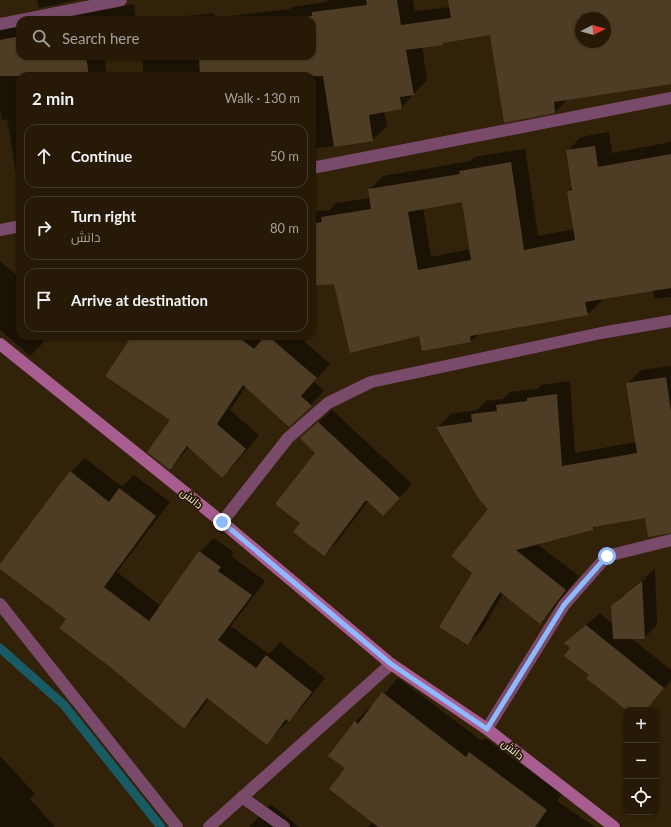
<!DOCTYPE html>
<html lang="en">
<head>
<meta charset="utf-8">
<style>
  :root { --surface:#261a07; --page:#322715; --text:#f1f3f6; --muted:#a4a19b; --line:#423828 }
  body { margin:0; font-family:Lato,Cairo,sans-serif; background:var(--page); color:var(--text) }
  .controls { position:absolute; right:12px; bottom:12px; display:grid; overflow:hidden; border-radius:8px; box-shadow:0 1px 3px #0004 }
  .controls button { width:36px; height:36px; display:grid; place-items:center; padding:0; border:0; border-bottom:1px solid var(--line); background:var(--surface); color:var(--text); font:20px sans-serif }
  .compass { position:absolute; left:575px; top:12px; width:36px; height:36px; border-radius:50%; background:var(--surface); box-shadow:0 1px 3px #0004; rotate:85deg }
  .stop { position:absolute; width:12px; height:12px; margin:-9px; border:3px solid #8eb9fd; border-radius:50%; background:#fff }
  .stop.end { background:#8eb9fd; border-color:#fff; box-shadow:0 1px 4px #0008 }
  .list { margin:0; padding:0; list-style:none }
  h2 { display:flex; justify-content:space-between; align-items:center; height:52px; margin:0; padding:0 16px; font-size:17px }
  h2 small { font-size:13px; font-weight:400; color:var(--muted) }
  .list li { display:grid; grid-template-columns:26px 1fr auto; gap:12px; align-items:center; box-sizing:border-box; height:64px; margin:0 8px 8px; padding:0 8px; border:1px solid var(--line); border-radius:12px }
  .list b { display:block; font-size:15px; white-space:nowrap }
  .list p { margin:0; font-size:13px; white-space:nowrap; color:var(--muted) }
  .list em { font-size:13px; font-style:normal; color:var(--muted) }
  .icon { flex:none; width:22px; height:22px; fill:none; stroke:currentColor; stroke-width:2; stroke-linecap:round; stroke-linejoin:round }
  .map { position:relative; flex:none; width:671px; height:827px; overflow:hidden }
  .search { position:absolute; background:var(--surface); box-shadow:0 1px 3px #0004; left:16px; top:16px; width:300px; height:44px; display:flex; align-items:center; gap:10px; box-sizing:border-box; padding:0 14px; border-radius:12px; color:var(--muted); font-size:15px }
  .panel { position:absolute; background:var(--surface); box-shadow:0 1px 3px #0004; left:16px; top:72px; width:300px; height:268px; border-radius:12px }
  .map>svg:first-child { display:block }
</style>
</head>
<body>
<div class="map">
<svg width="671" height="827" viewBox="0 0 671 827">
  <rect width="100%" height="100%" fill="#322209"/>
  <g fill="#0007" fill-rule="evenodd">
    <polygon points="37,0 77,0 39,8"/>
    <polygon points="107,0 109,9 134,4 136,20 46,20"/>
    <path d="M328,0H413L415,11L450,7L449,0H671V83L568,99L555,112L491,34L422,46L427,80L401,108L384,111L387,126L372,140L312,149V76H144L142,56H312V20H153L214,13L215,18L290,9L292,7L326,2ZM581,18H605V42H581Z"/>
    <polygon points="20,25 20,56 104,56 107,76 20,76 20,198 7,119 2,120 0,110 0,29"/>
    <path d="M609,132L612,153L671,142V297L654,299L653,290L601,299L602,300L588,314L479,334L471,341L420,335L335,283L312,287V212L330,210L336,203L370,198L369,190L383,176L471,161L474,157L525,149L538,236L574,229L568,191L572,187L567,151L581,137ZM463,201L471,249L431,257L423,208Z"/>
    <polygon points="0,261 20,278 20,336 63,336 45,338 43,343 30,356 0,330"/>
    <polygon points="133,336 268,336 275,341 280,336 298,336 330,364 314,382 324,391 311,405 246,386 230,410 259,435 236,463 222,476 189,447 170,469 171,420"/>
    <polygon points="671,366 671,532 646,517 596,526 593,529 537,544 579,576 553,609 540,623 503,594 481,631 467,644 473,573 489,508 438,427 451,414 477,410 486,401 503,399 510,392 538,389 541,385 570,381 575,453 636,442 627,384 641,370"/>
    <polygon points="332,410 412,484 396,502 368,501 337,542 324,555 301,523 317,452 301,438"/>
    <polygon points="85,458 122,487 134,475 170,502 117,572 161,606 200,552 214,538 234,553 231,556 265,581 231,626 269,654 280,642 325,678 303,706 267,743 209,698 198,714 184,728 166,714 167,712 67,619 0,568 71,472"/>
    <polygon points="655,569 657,625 644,638 631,638 671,670 671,680 646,710 627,710 590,675 571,648 565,643 600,613 613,624 612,606 624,594 624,597 647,578 646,577 624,594"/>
    <polygon points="398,678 482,741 485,738 562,794 557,801 595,827 368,827 373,822 346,768 355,722 371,706 372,708"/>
    <polygon points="0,756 35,794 30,799 55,827 0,827"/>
    <polygon points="271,804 299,827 249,827"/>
  </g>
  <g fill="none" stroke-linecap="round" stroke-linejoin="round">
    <polyline stroke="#195b65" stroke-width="9" points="0,648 64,705 161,827"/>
  </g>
  <g fill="#4e3d24" fill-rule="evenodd">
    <path d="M366,0H397L401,25L451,18L448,0H671V84L554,102L555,113L504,123L490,35L443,43V45L406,50L414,95L400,97L402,109L369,115L373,141L334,147L323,76H200L199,56H312V20H283L312,16V12L367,5ZM581,18H605V42H581Z"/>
    <polygon points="20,36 20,56 86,56 89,76 0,76 0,40"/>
    <path d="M595,146L598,167L671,154V288L585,302L588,315L470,336L471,342L422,351L419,336L350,353L334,284L312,286V224L322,222L321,217L371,209L368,189L460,174L459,171L511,162L524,250L575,240L567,191L572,190L566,150ZM462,202L471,260L418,270L408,212Z"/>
    <polygon points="132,336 237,336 254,349 265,336 268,336 317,378 301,396 312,406 289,427 243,385 217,424 246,449 222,478 187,446 170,470 147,452 170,420 105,376"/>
    <polygon points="666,377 671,411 671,533 648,537 645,518 593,527 593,530 516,550 566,590 540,624 500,592 468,645 439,627 472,573 451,556 488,509 479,499 436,427 472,422 471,414 497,411 496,405 527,401 527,398 557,394 562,466 637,453 626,383"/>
    <polygon points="318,422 400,498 383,516 366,500 324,556 293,532 300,523 275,504 315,453 300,438"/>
    <polygon points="70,471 109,502 119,488 156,516 104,587 149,621 199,551 221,567 218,571 252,595 218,640 256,668 266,655 312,692 289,722 286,719 267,745 207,698 184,729 114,670 59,628 66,619 0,569 0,564"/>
    <polygon points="642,581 645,639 613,639 611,606"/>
    <polygon points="586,625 664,688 646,710 626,710 586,678 589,675 564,656 570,648 564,643"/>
    <polygon points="382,692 466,757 469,752 547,810 535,827 378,827 329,789 345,768 328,756 355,721 358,724"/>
  </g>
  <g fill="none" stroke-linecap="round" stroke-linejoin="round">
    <g stroke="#794a69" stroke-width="12">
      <polyline points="0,24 121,0"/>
      <polyline points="312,168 671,98"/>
      <polyline points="0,230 20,226"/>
      <polyline points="222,522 288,438 328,403 371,382 601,333 671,321"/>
      <polyline points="0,604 177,827"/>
      <polyline points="487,729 564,605 607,556 671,540"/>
      <polyline points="242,797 284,827"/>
      <polyline points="209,827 391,664"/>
    </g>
    <polyline stroke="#a75d8f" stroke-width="12" points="0,344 222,522 391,664 487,729 614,827"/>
  </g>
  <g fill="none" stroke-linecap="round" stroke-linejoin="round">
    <polyline stroke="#8eb9fd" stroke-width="5" points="222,522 391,664 487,729 564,605 607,556"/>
  </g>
  <g text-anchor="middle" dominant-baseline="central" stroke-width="3.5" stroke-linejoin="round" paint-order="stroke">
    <g font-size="11" fill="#f3e9da" stroke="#281901">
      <text transform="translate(192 498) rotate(39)">دانش</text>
      <text transform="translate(513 749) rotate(38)">دانش</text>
    </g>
  </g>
</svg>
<div class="controls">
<button>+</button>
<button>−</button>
<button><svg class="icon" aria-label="locate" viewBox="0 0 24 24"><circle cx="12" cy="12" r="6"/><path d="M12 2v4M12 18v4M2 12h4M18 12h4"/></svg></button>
</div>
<svg class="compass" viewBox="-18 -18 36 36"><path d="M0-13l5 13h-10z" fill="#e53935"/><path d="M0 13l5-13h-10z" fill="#a4a19b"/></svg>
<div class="stop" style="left:607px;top:556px"></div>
<div class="stop end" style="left:222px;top:522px"></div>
<div class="search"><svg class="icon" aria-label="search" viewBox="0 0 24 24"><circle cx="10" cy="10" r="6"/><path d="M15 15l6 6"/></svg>Search here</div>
<section class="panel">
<h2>2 min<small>Walk · 130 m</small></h2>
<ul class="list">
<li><svg class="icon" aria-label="ahead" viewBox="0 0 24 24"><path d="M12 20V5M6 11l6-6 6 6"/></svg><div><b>Continue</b></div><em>50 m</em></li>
<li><svg class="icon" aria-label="right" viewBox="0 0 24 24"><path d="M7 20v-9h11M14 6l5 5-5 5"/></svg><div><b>Turn right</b><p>دانش</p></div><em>80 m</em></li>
<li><svg class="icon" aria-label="arrive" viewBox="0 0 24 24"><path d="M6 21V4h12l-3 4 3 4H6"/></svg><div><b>Arrive at destination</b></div></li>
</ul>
</section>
</div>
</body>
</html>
